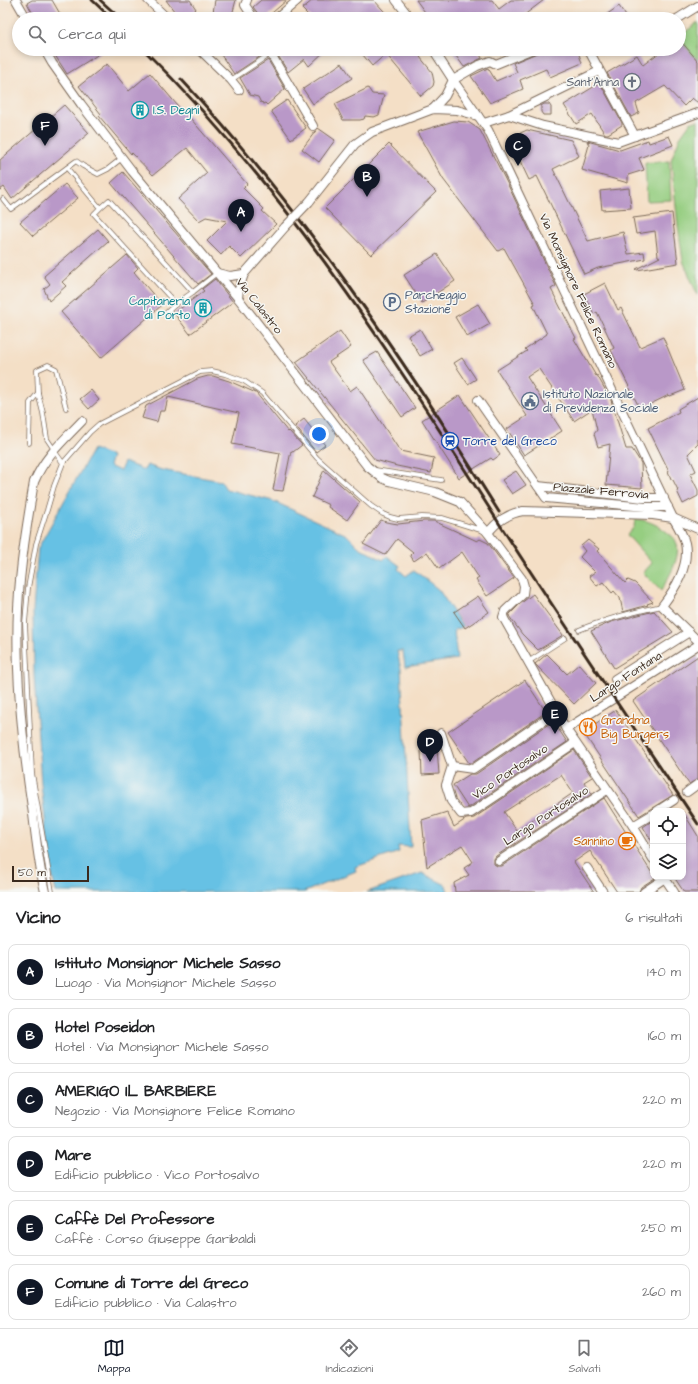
<!DOCTYPE html>
<html lang="it">
<head>
<meta charset="utf-8">
<style>
  :root { --surface:#fff; --page:#f6f6f6; --text:#202124; --muted:#757577; --line:#e0e0e0; --accent:#111827 }
  body { margin:0; font-family:"Architects Daughter",sans-serif; background:var(--page); color:var(--text) }
  .controls { position:absolute; right:12px; bottom:12px; display:grid; overflow:hidden; border-radius:8px; box-shadow:0 2px 6px #0003 }
  .controls button { width:36px; height:36px; display:grid; place-items:center; padding:0; border:0; border-bottom:1px solid var(--line); background:var(--surface); color:var(--text); font:20px sans-serif }
  .scale { position:absolute; left:12px; bottom:10px; width:77px; box-sizing:border-box; padding-left:4px; border:2px solid #3b2a1e; border-top:0; font-size:11px; line-height:14px; white-space:nowrap; color:#3b2a1e; -webkit-text-stroke:3px #f6f6f2; paint-order:stroke }
  .you { position:absolute; left:319px; top:434px; width:14px; height:14px; margin:-10px; border:3px solid #fff; border-radius:50%; background:#1a73e8; box-shadow:0 0 0 6px #1a73e833 }
  .badge { display:grid; place-items:center; width:26px; height:26px; border-radius:50%; background:var(--accent); color:#fff; font-size:13px; font-weight:700 }
  .pin { position:absolute; translate:-50% -33px; filter:drop-shadow(0 1px 2px #0008) }
  .pin::after { content:''; position:absolute; top:21px; width:14px; height:12px; background:inherit; clip-path:polygon(0 0,100% 0,50% 100%) }
  .list { margin:0; padding:0; list-style:none }
  h2 { display:flex; justify-content:space-between; align-items:center; height:52px; margin:0; padding:0 16px; font-size:17px }
  h2 small { font-size:13px; font-weight:400; color:var(--muted) }
  .list li { display:grid; grid-template-columns:26px 1fr auto; gap:12px; align-items:center; box-sizing:border-box; height:56px; margin:0 8px 8px; padding:0 8px; border:1px solid var(--line); border-radius:8px }
  .list b { display:block; font-size:15px; white-space:nowrap }
  .list p { margin:0; font-size:13px; white-space:nowrap; color:var(--muted) }
  .list em { font-size:13px; font-style:normal; color:var(--muted) }
  .icon { flex:none; width:22px; height:22px; fill:none; stroke:currentColor; stroke-width:2; stroke-linecap:round; stroke-linejoin:round }
  .map { position:relative; flex:none; width:698px; height:892px; overflow:hidden }
  .search { position:absolute; background:var(--surface); box-shadow:0 2px 6px #0003; left:12px; right:12px; top:12px; height:44px; display:flex; align-items:center; gap:10px; box-sizing:border-box; padding:0 14px; border-radius:22px; color:var(--muted); font-size:15px }
  .sheet { height:436px; background:var(--surface) }
  nav { display:flex; justify-content:space-around; align-items:center; box-sizing:border-box; height:56px; border-top:1px solid var(--line); background:var(--surface); font-size:11px; color:var(--muted) }
  nav a { display:grid; justify-items:center; gap:2px }
  nav .on { color:var(--accent) }
  .map>svg:first-child { display:block }
</style>
</head>
<body>
<div class="map">
<svg width="698" height="892" viewBox="0 0 698 892">
  <rect width="100%" height="100%" fill="#f6f6f2"/>
  <filter id="ink" filterUnits="userSpaceOnUse"><feTurbulence type="fractalNoise" baseFrequency=".025" numOctaves="2"/><feDisplacementMap in="SourceGraphic" scale="8" xChannelSelector="R" yChannelSelector="G"/><feConvolveMatrix kernelMatrix="1 2 1 2 8 2 1 2 1" color-interpolation-filters="sRGB"/></filter>
  <filter id="wash" filterUnits="userSpaceOnUse"><feTurbulence type="fractalNoise" baseFrequency=".012" numOctaves="4" result="noise"/><feDisplacementMap in="SourceGraphic" scale="16" xChannelSelector="R" yChannelSelector="G"/><feGaussianBlur stdDeviation="0.9" result="paint"/><feColorMatrix in="noise" values="0 0 0 0 0 0 0 0 0 0 0 0 0 0 0 0 0 1.4 0 .05"/><feComposite in="paint" operator="in"/></filter>
  <g filter="url(#wash)">
    <rect width="100%" height="100%" fill="#f4dfc6"/>
    <g fill="#96ce81" stroke="#687c50">
      <polygon points="698,22 698,61 679,39 679,37"/>
      <polygon points="698,120 698,296 683,261 678,226 671,160 680,137 690,123"/>
      <polygon points="669,161 671,200 647,201 645,163"/>
      <path d="M635,519C647,520 653,523 663,529C666,532 670,534 673,537C686,551 668,578 661,591L643,573L652,563L627,535L634,527Z"/>
    </g>
    <g fill="#66c1e4" stroke="#507681">
      <polygon points="93,449 112,456 109,466 120,471 124,462 144,470 147,465 162,470 221,481 226,489 273,501 347,535 359,547 383,560 387,556 400,566 398,569 406,576 414,570 439,590 463,627 454,630 457,659 405,667 403,651 397,651 401,669 411,847 398,846 399,852 355,867 356,871 304,892 56,892 51,871 41,784 34,675 33,610 38,548"/>
      <polygon points="422,873 446,885 448,892 367,892"/>
    </g>
    <g id="blocks">
      <g fill="#b998c8" fill-rule="evenodd">
        <polygon points="32,0 52,0 63,19 36,19 27,3"/>
        <polygon points="166,0 190,0 196,9 185,19 180,19"/>
        <polygon points="215,0 236,0 231,19 212,19"/>
        <polygon points="261,0 287,0 265,19 262,19 253,7"/>
        <polygon points="313,0 374,0 391,19 312,19 302,9"/>
        <polygon points="416,0 492,0 499,9 511,0 544,0 519,19 430,19"/>
        <polygon points="619,6 628,19 600,19"/>
        <polygon points="679,39 698,61 698,103 692,98 684,106 665,86 636,103 639,113 631,117 607,73 637,55 643,65 664,49 679,49"/>
        <polygon points="51,49 107,49 67,74"/>
        <polygon points="217,49 243,49 246,53 250,49 263,49 264,54 234,74"/>
        <polygon points="274,49 327,49 309,66 304,59 288,72"/>
        <polygon points="358,49 415,49 421,56 420,57 432,72 434,82 433,86 421,96 386,54 372,66"/>
        <polygon points="451,49 477,49 482,58 464,67"/>
        <polygon points="546,49 577,49 582,63 550,77 546,69 520,80 523,89 490,103 471,76 488,68 496,81 517,72 513,63"/>
        <polygon points="268,60 285,89 267,105 265,103 263,104 262,102 261,103 258,97 250,95 240,78"/>
        <polygon points="342,63 352,78 313,104 303,89"/>
        <polygon points="107,64 129,91 150,73 183,112 184,111 247,184 243,188 264,209 262,211 276,224 241,258 229,246 221,255 207,241 227,221 206,217 199,221 178,199 207,173 187,148 153,175 132,153 131,154 99,116 101,114 79,86"/>
        <polygon points="600,83 622,123 622,125 608,134 605,134 592,114 576,124 564,105"/>
        <polygon points="368,88 372,94 384,95 379,115 374,117 365,116 364,119 360,120 343,120 335,104"/>
        <polygon points="287,100 306,128 291,139 271,111"/>
        <polygon points="544,104 549,104 551,107 551,115 543,115 541,112 541,106"/>
        <polygon points="64,105 89,133 12,199 4,187 0,190 0,160"/>
        <polygon points="454,121 468,122 480,130 508,185 556,286 551,289 576,338 574,339 596,376 597,375 611,400 626,449 632,449 641,463 642,488 606,485 610,444 598,447 594,434 597,430 592,409 574,421 539,369 527,377 562,431 524,455 507,429 527,416 497,370 527,351 525,349 547,334 533,305 535,304 504,248 498,251 443,179 417,132"/>
        <polygon points="318,128 335,140 319,162 302,149"/>
        <polygon points="527,130 571,140 579,156 553,169 588,241 623,232 628,254 644,252 645,259 598,268 584,274 537,176 529,180 509,138"/>
        <polygon points="669,136 673,145 639,158 644,170 628,175 628,183 582,170 589,145 587,141 620,150 648,140 649,143"/>
        <polygon points="389,144 436,192 371,255 325,208"/>
        <polygon points="123,172 211,274 198,284 111,183"/>
        <polygon points="65,184 78,198 33,236 20,222"/>
        <polygon points="629,188 631,208 602,210 600,191"/>
        <polygon points="672,213 678,263 637,270 636,269 660,257 658,256 655,231 636,234 633,218"/>
        <polygon points="98,229 108,241 62,282 66,286 49,301 44,289 50,284 44,276"/>
        <polygon points="437,254 455,281 422,303 404,275"/>
        <polygon points="127,255 138,268 134,272 162,305 101,358 61,312"/>
        <polygon points="215,279 233,302 190,334 174,313 204,291 202,289"/>
        <polygon points="605,283 618,310 621,308 640,347 663,337 685,390 670,396 669,395 640,409 611,350 614,348 597,312 594,314 584,294"/>
        <polygon points="478,304 490,324 467,337 455,317"/>
        <polygon points="420,329 432,349 420,356 408,336"/>
        <polygon points="340,331 351,347 329,362 350,391 357,386 400,451 434,458 431,473 397,466 375,460 296,362"/>
        <polygon points="377,352 415,408 402,417 363,360"/>
        <polygon points="462,358 476,379 468,384 454,363"/>
        <polygon points="208,376 213,376 229,381 256,393 288,432 289,431 302,445 293,452 291,451 283,491 273,490 280,453 232,444 239,413 168,397 165,411 160,411 157,422 142,418 146,406 197,379"/>
        <polygon points="91,390 99,400 89,409 80,399"/>
        <polygon points="460,395 500,455 493,460 491,458 459,478 422,420"/>
        <polygon points="698,397 698,444 688,454 696,471 690,474 698,490 698,496 683,504 677,491 678,490 673,480 671,479 668,471 669,471 648,428 679,412 678,409"/>
        <polygon points="304,419 325,445 316,452 295,426"/>
        <polygon points="324,470 360,502 347,520 328,507 329,505 312,497"/>
        <polygon points="516,471 526,485 512,494 502,480"/>
        <polygon points="381,520 386,522 398,524 424,521 434,521 477,541 480,539 488,543 514,578 487,596 476,580 479,578 462,552 439,569 427,552 414,561 410,555 413,552 397,539 385,555 363,544"/>
        <polygon points="588,540 599,549 597,551 625,583 628,580 635,583 653,602 647,604 648,605 623,612 620,598 614,591 612,593 603,582 597,586 589,576 595,572 580,557 585,551 581,546"/>
        <polygon points="533,594 563,635 538,650 522,634 509,616 510,614 520,604"/>
        <polygon points="478,596 489,612 465,628 454,612"/>
        <polygon points="654,611 673,632 614,668 591,631 611,622"/>
        <polygon points="547,654 567,674 579,664 596,683 574,704 535,664"/>
        <polygon points="698,656 698,779 689,784 633,701"/>
        <polygon points="525,680 546,712 472,763 469,763 448,732"/>
        <polygon points="616,710 673,795 639,816 583,732"/>
        <polygon points="553,721 567,742 468,808 453,785 470,774 476,774"/>
        <polygon points="437,748 439,774 422,775 421,749"/>
        <path d="M574,750L592,777L584,782L592,794L496,856L494,859V864L497,866H502L604,798L655,878L641,887L639,892H617L590,851L574,862L594,892H455L454,883L469,875L464,868L473,862L462,845L427,867L422,820L447,812L454,827L466,819L474,818ZM561,775L573,793L517,831L504,812Z"/>
        <polygon points="683,812 698,836 698,892 684,892 674,877 683,877"/>
        <polygon points="653,820 653,843 643,827"/>
      </g>
    </g>
  </g>
  <g filter="url(#ink)">
    <use href="#blocks" fill-opacity="0" stroke="#7c6959" stroke-width="1"/>
    <g fill="none" stroke-linecap="round" stroke-linejoin="round">
      <g stroke="#7c6959" stroke-width="5.5">
        <g id="lane">
          <polyline points="231,80 270,54"/>
          <polyline points="67,168 100,208 94,214 176,304 193,292 109,200 100,208"/>
          <polyline points="3,199 11,209 76,161 83,166 98,174 108,169 122,158"/>
          <polyline points="193,292 217,273"/>
          <polyline points="166,313 176,304"/>
          <polyline points="29,443 30,403 38,393"/>
          <polyline points="53,448 47,439 43,413 38,393 37,370 48,365 56,369 66,408"/>
          <polyline points="55,452 63,463"/>
          <polyline points="375,470 441,480"/>
          <path d="M579,630C606,619 633,612 662,606"/>
          <polyline points="528,662 565,638"/>
          <polyline points="52,892 32,773 25,623 28,588 36,544 47,510 54,486 63,463 90,432 99,424 200,372 212,371 225,374 244,381 262,393 317,458 371,506 383,514 390,517 398,519 422,517 442,518 484,531"/>
        </g>
      </g>
      <g stroke="#7c6959" stroke-width="10">
        <g id="street">
          <polyline points="16,0 27,19"/>
          <polyline points="148,0 168,19"/>
          <polyline points="247,0 245,5 254,19"/>
          <polyline points="396,0 411,19"/>
          <polyline points="276,19 298,0"/>
          <polyline points="570,19 572,19"/>
          <polyline points="677,19 698,6"/>
          <polyline points="44,49 52,63 81,104 132,171 238,298 367,466 382,478 389,481 435,492 460,502 488,533 522,579 524,586 523,594 505,611 503,617 566,729 633,826 653,859"/>
          <polyline points="199,49 231,80 239,90"/>
          <polyline points="268,49 313,126"/>
          <path d="M433,49L453,80L488,130L673,518C678,526 683,534 685,543C690,566 675,589 662,606L698,641"/>
          <polyline points="588,49 635,136"/>
          <polyline points="453,80 477,66 490,61 496,64 533,49"/>
          <polyline points="433,109 445,96 453,80"/>
          <polyline points="509,115 543,126 618,142 698,113"/>
          <polyline points="484,123 509,115 599,71"/>
          <polyline points="309,202 355,144 372,132 433,109 457,110 478,116"/>
          <polyline points="217,273 230,276 244,274"/>
          <polyline points="238,298 239,289 244,274 285,227"/>
          <polyline points="478,400 546,498 646,507 668,507"/>
          <polyline points="538,486 643,498 664,498"/>
          <path d="M488,533C496,522 509,513 523,511L653,515L673,518L698,529"/>
          <polyline points="615,679 689,632"/>
          <polyline points="566,729 698,645"/>
          <polyline points="441,733 452,766 446,785 451,801 461,814 471,813 575,743"/>
          <polyline points="452,766 473,769 556,712"/>
          <polyline points="687,792 698,784"/>
          <polyline points="657,811 674,800"/>
          <polyline points="633,826 653,814"/>
          <polyline points="499,861 607,790"/>
          <polyline points="587,868 603,892"/>
          <polyline points="664,877 674,892"/>
          <path d="M45,892C39,866 36,840 33,814C23,749 15,674 18,608C20,566 27,524 34,482C45,456 63,441 82,421"/>
          <polyline points="644,892 665,878"/>
        </g>
      </g>
      <use href="#lane" stroke="#fff" stroke-width="4"/>
      <use href="#street" stroke="#fff" stroke-width="8"/>
      <g stroke="#3b2a1e" stroke-width="3">
        <polyline points="92,0 112,19"/>
        <polyline points="100,0 121,19"/>
        <path d="M143,49C287,190 395,360 502,528C566,627 632,725 698,824"/>
        <path d="M181,79C304,211 404,360 499,512"/>
      </g>
      <g stroke="#7c6959" stroke-width="10" stroke-linecap="butt">
        <polyline id="street-bridge" points="285,227 309,202"/>
      </g>
      <use href="#street-bridge" stroke="#fff" stroke-width="8"/>
    </g>
  </g>
  <defs>
    <g id="church-ring" transform="scale(0.9)"><circle r="9.5" fill="#f6f6f2" stroke="#6b7280" stroke-width="1.5"/><path d="M-1.2-6h2.4v3.5h3.3v2.4h-3.3V6h-2.4V-.1h-3.3v-2.4h3.3Z" fill="#6b7280"/></g>
    <g id="building-ring" transform="scale(0.9)"><circle r="9.5" fill="#f6f6f2" stroke="#0f9aa8" stroke-width="1.5"/><path d="M-4-6H4V6H1V3H-1V6H-4ZM-2.5-4.3h1.7v1.8h-1.7ZM.8-4.3h1.7v1.8H.8ZM-2.5-1h1.7V.8h-1.7ZM.8-1h1.7V.8H.8Z" fill="#0f9aa8"/></g>
    <g id="parking-ring" transform="scale(0.9)"><circle r="9.5" fill="#f6f6f2" stroke="#5c6f8a" stroke-width="1.5"/><path d="M-3.5-5.5H1a3.5 3.5 0 0 1 0 7H-1V5.5H-3.5ZM-1-3.4V-.6H.8a1.4 1.4 0 0 0 0-2.8Z" fill="#5c6f8a"/></g>
    <g id="civic-ring" transform="scale(0.9)"><circle r="9.5" fill="#f6f6f2" stroke="#5c6f8a" stroke-width="1.5"/><path d="M-.6-6.5H3V-4.5H.6V-3L4-1V1h2V6H-6V1h2V-1L-.6-3ZM-1.2 2.5V6h2.4V2.5Z" fill="#5c6f8a"/></g>
    <g id="station-ring" transform="scale(0.9)"><circle r="9.5" fill="#f6f6f2" stroke="#1a4fb4" stroke-width="1.5"/><path d="M-3-6H3Q5-6 5-4V2Q5 4 3 4L4.5 6H3L1.5 4h-3L-3 6H-4.5L-3 4Q-5 4-5 2V-4Q-5-6-3-6ZM-3.5-4v3h7v-3ZM-3.5 1v1.5H-2V1ZM2 1v1.5H3.5V1Z" fill="#1a4fb4"/></g>
    <g id="restaurant-ring" transform="scale(0.9)"><circle r="9.5" fill="#f6f6f2" stroke="#e8710a" stroke-width="1.5"/><path d="M-5-6h1v4h1v-4h1v4h1v-4h1v5L-1.5 .5V6h-2V.5L-5-1ZM5-6V6H3V1.5H1.5Q1.5-4 5-6Z" fill="#e8710a"/></g>
    <g id="cafe-ring" transform="scale(0.9)"><circle r="9.5" fill="#f6f6f2" stroke="#e8710a" stroke-width="1.5"/><path d="M-5.5-4.5H6V0H3Q3 3.5 0 3.5H-2.5Q-5.5 3.5-5.5 0ZM3-3.2v2h1.7v-2ZM-6 4.5H4V6H-6Z" fill="#e8710a"/></g>
  </defs>
  <g fill-rule="evenodd">
    <use href="#church-ring" x="632" y="82"/>
    <use href="#building-ring" x="140" y="110"/>
    <use href="#parking-ring" x="392" y="302"/>
    <use href="#building-ring" x="203" y="308"/>
    <use href="#civic-ring" x="530" y="401"/>
    <use href="#station-ring" x="450" y="441"/>
    <use href="#restaurant-ring" x="588" y="727"/>
    <use href="#cafe-ring" x="627" y="841"/>
  </g>
  <g text-anchor="middle" dominant-baseline="central" stroke-width="3" stroke-linejoin="round" paint-order="stroke">
    <g font-size="12" fill="#5b616d" stroke="#f6f6f2" text-anchor="end">
      <text x="619" y="82">Sant'Anna</text>
    </g>
    <g font-size="12" fill="#0d838f" stroke="#f6f6f2" text-anchor="start">
      <text x="153" y="110">I.S. Degni</text>
      <text x="190" y="301" text-anchor="end">Capitaneria<tspan x="190" dy="14">di Porto</tspan></text>
    </g>
    <g font-size="12" fill="#3b2a1e" stroke="#f6f6f2">
      <text transform="translate(578 291) rotate(65)">Via Monsignore Felice Romano</text>
      <text transform="translate(259 306) rotate(52)">Via Calastro</text>
      <text transform="translate(601 491) rotate(5)">Piazzale Ferrovia</text>
      <text transform="translate(626 677) rotate(-33)">Largo Fontana</text>
      <text transform="translate(510 772) rotate(-34)">Vico Portosalvo</text>
      <text transform="translate(546 816) rotate(-33)">Largo Portosalvo</text>
    </g>
    <g font-size="12" fill="#4e5e75" stroke="#f6f6f2" text-anchor="start">
      <text x="405" y="295">Parcheggio<tspan x="405" dy="14">Stazione</tspan></text>
      <text x="543" y="394">Istituto Nazionale<tspan x="543" dy="14">di Previdenza Sociale</tspan></text>
    </g>
    <g font-size="12" fill="#164399" stroke="#f6f6f2" text-anchor="start">
      <text x="463" y="441">Torre del Greco</text>
    </g>
    <g font-size="12" fill="#c56008" stroke="#f6f6f2" text-anchor="start">
      <text x="601" y="720">Grandma<tspan x="601" dy="14">Big Burgers</tspan></text>
      <text x="614" y="841" text-anchor="end">Sannino</text>
    </g>
  </g>
</svg>
<div class="controls">
<button><svg class="icon" aria-label="locate" viewBox="0 0 24 24"><circle cx="12" cy="12" r="6"/><path d="M12 2v4M12 18v4M2 12h4M18 12h4"/></svg></button>
<button><svg class="icon" aria-label="layers" viewBox="0 0 24 24"><path d="M12 4l9 5-9 5-9-5zM3 14l9 5 9-5"/></svg></button>
</div>
<div class="scale">50 m</div>
<div class="you"></div>
<div class="pin badge" style="left:241px;top:232px">A</div>
<div class="pin badge" style="left:367px;top:197px">B</div>
<div class="pin badge" style="left:518px;top:166px">C</div>
<div class="pin badge" style="left:430px;top:762px">D</div>
<div class="pin badge" style="left:555px;top:734px">E</div>
<div class="pin badge" style="left:45px;top:146px">F</div>
<div class="search"><svg class="icon" aria-label="search" viewBox="0 0 24 24"><circle cx="10" cy="10" r="6"/><path d="M15 15l6 6"/></svg>Cerca qui</div>
</div>
<section class="sheet">
<h2>Vicino<small>6 risultati</small></h2>
<ul class="list">
<li><span class="badge">A</span><div><b>Istituto Monsignor Michele Sasso</b><p>Luogo · Via Monsignor Michele Sasso</p></div><em>140 m</em></li>
<li><span class="badge">B</span><div><b>Hotel Poseidon</b><p>Hotel · Via Monsignor Michele Sasso</p></div><em>160 m</em></li>
<li><span class="badge">C</span><div><b>AMERIGO IL BARBIERE</b><p>Negozio · Via Monsignore Felice Romano</p></div><em>220 m</em></li>
<li><span class="badge">D</span><div><b>Mare</b><p>Edificio pubblico · Vico Portosalvo</p></div><em>220 m</em></li>
<li><span class="badge">E</span><div><b>Caffè Del Professore</b><p>Caffè · Corso Giuseppe Garibaldi</p></div><em>250 m</em></li>
<li><span class="badge">F</span><div><b>Comune di Torre del Greco</b><p>Edificio pubblico · Via Calastro</p></div><em>260 m</em></li>
</ul>
</section>
<nav>
<a class="on"><svg class="icon" aria-label="map" viewBox="0 0 24 24"><path d="M3 6l6-2 6 2 6-2v14l-6 2-6-2-6 2zM9 4v14M15 6v14"/></svg>Mappa</a>
<a><svg class="icon" aria-label="directions" viewBox="0 0 24 24"><path d="M12 3l9 9-9 9-9-9zM9 14v-3h6M13 9l2 2-2 2"/></svg>Indicazioni</a>
<a><svg class="icon" aria-label="saved" viewBox="0 0 24 24"><path d="M7 4h10v16l-5-4-5 4z"/></svg>Salvati</a>
</nav>
</body>
</html>
